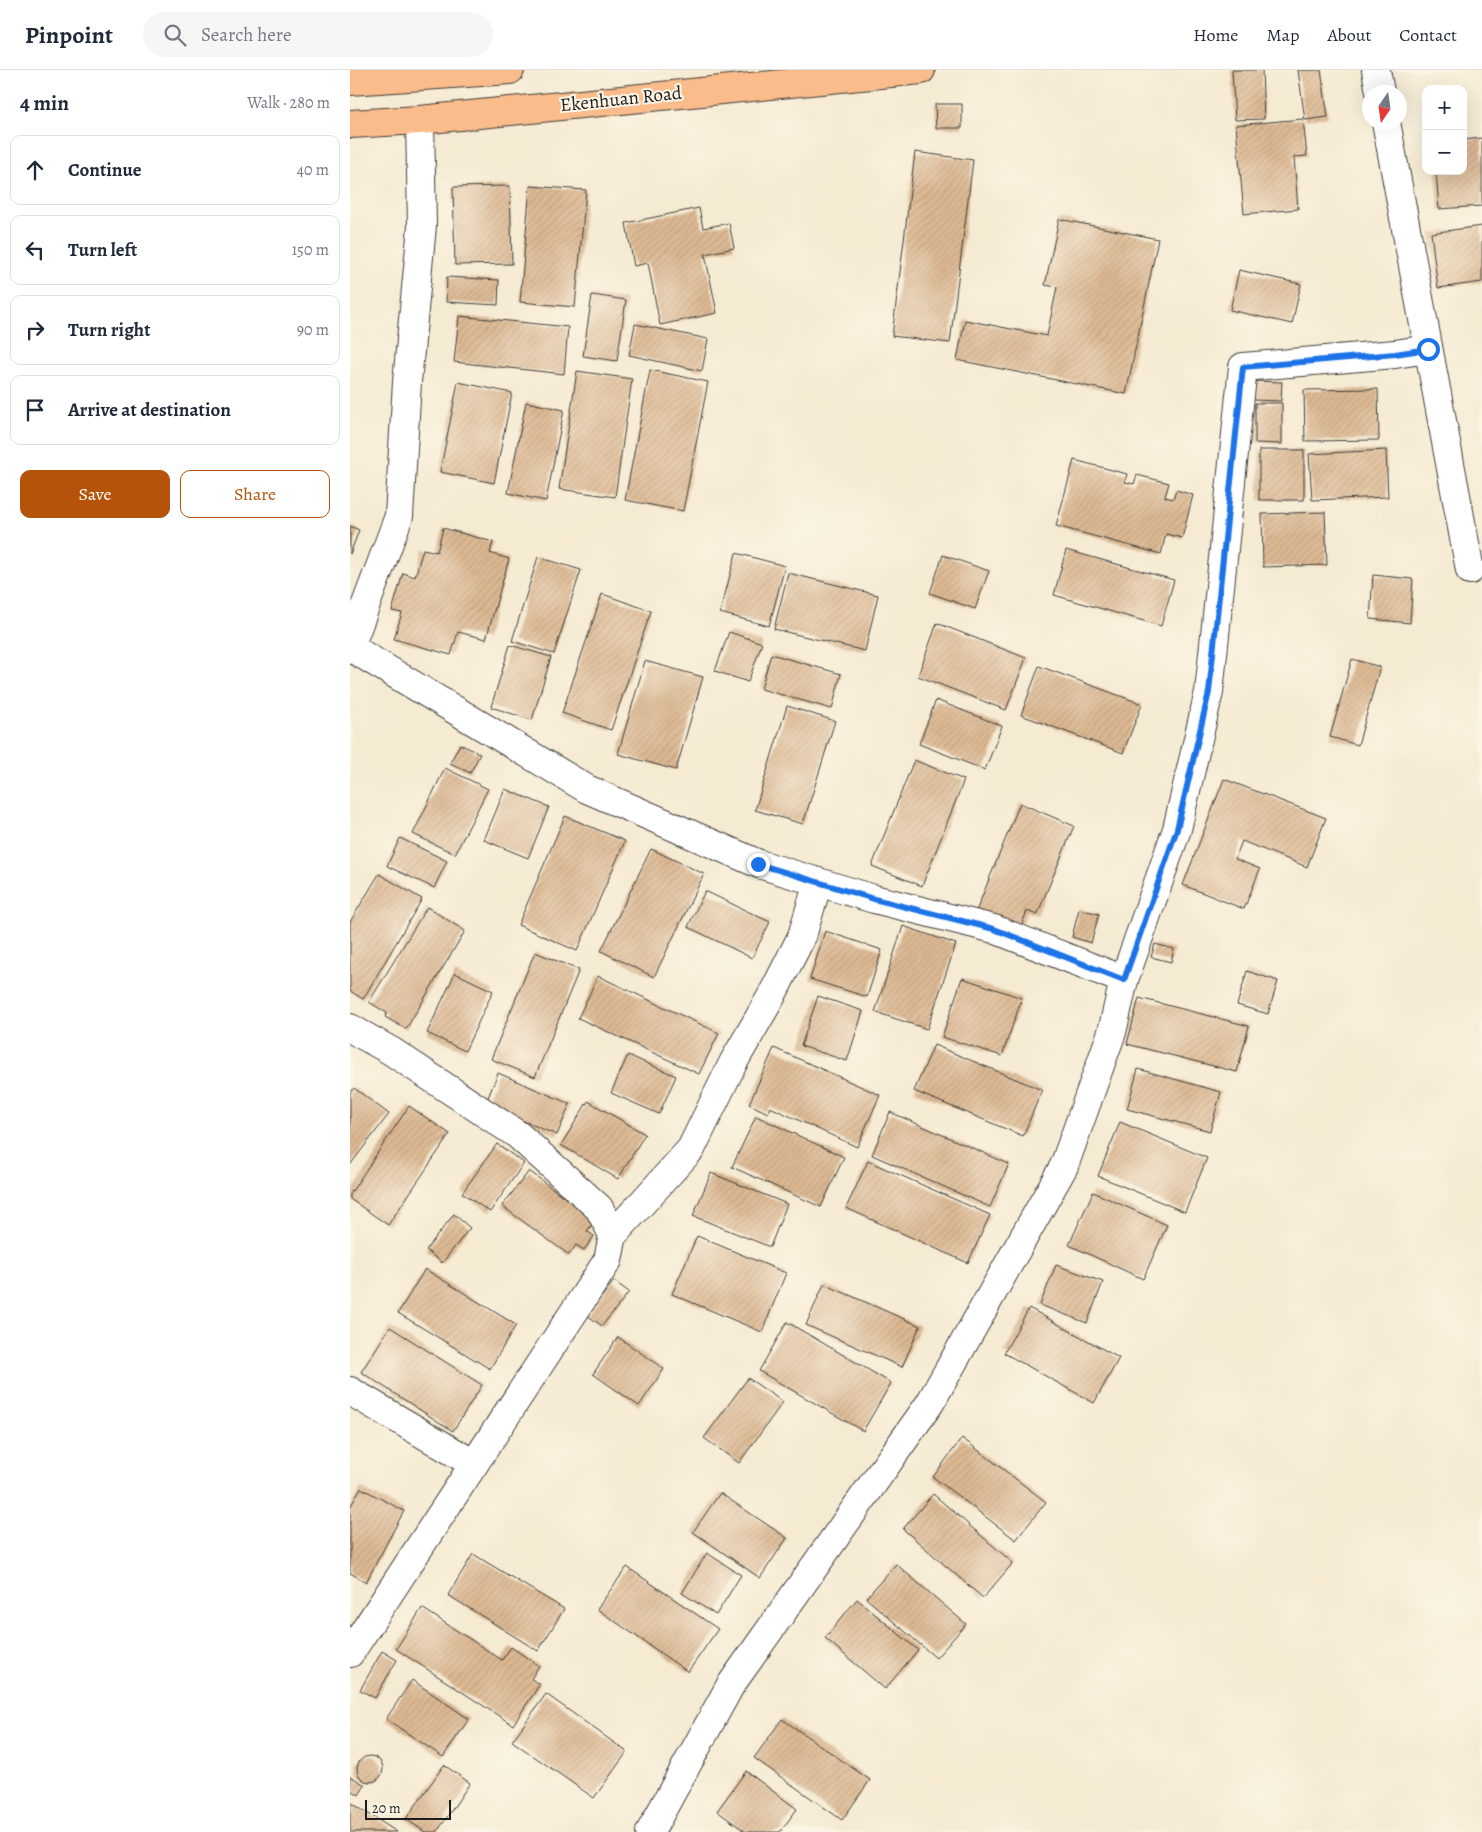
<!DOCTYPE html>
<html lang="en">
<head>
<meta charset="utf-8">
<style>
  :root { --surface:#fff; --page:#f6f6f7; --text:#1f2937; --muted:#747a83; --line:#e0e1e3; --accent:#b45309 }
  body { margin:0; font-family:Alegreya,serif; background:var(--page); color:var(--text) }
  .controls { position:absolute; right:15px; top:15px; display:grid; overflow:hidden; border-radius:10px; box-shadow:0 5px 20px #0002 }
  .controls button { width:45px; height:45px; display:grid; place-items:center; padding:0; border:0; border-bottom:1px solid var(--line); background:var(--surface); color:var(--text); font:25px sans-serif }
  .compass { position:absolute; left:1012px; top:15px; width:45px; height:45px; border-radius:50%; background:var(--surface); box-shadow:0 5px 20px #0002; rotate:193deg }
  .scale { position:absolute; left:15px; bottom:12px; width:86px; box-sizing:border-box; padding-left:5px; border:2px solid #1c1c1c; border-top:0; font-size:14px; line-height:18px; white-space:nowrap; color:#1c1c1c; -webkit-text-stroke:4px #fcf5e5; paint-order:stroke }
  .stop { position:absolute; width:15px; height:15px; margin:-11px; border:4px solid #1a73e8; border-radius:50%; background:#fff }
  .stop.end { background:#1a73e8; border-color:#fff; box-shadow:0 1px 5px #0008 }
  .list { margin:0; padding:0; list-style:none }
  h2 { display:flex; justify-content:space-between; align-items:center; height:65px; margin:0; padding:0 20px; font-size:21px }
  h2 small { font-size:16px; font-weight:400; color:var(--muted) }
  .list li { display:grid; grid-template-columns:32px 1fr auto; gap:15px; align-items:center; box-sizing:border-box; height:70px; margin:0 10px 10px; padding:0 10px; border:1px solid var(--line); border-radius:10px }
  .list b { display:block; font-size:19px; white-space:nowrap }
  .list em { font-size:16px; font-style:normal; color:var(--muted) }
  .actions { display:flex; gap:10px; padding:15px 20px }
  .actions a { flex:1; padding:11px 0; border:1px solid var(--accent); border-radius:10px; text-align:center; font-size:18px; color:var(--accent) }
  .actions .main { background:var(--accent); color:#fff }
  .icon { flex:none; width:28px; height:28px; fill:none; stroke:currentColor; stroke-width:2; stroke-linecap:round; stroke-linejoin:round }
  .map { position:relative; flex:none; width:1132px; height:1762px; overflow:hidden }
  header { display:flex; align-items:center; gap:30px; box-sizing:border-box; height:70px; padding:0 25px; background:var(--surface); border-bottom:1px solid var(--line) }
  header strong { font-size:24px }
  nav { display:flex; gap:28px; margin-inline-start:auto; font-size:18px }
  .search { width:350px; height:45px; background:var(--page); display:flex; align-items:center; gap:12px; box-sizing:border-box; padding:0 18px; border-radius:28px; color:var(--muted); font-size:19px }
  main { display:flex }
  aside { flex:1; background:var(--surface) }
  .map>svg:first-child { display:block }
</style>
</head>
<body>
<header>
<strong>Pinpoint</strong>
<div class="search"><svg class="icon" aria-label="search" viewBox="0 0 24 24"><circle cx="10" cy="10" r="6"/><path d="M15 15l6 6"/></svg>Search here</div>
<nav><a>Home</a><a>Map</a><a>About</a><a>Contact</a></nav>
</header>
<main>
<aside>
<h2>4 min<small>Walk · 280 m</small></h2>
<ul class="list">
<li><svg class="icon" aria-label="ahead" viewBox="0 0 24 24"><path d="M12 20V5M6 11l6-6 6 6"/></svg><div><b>Continue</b></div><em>40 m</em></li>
<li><svg class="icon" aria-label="left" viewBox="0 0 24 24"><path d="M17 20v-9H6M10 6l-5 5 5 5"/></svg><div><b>Turn left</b></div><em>150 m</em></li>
<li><svg class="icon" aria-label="right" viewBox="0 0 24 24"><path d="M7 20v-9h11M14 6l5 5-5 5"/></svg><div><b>Turn right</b></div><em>90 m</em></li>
<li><svg class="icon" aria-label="arrive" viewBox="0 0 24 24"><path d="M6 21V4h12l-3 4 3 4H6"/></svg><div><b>Arrive at destination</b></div></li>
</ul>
<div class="actions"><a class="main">Save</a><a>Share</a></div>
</aside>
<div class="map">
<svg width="1132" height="1762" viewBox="0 0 1132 1762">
  <defs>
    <pattern id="building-hatch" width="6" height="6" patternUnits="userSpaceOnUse" patternTransform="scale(1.25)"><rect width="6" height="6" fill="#ddb993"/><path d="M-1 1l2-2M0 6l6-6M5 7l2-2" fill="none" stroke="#bd9e7e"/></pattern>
  </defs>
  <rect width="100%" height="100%" fill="#fcf5e5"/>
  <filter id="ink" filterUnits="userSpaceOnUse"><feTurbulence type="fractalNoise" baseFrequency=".02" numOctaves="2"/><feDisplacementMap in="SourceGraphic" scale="10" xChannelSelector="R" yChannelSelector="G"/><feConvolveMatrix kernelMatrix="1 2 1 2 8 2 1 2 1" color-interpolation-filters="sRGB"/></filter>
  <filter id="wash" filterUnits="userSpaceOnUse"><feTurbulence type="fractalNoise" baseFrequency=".0096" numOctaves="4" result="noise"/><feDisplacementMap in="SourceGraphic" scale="20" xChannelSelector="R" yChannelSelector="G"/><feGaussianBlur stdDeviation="1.12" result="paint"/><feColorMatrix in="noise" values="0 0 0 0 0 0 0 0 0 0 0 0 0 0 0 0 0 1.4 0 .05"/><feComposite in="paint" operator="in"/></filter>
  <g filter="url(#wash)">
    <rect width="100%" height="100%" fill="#f5ead2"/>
    <g id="blocks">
      <g fill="url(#building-hatch)">
        <polygon points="882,0 912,0 914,49 885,50"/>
        <polygon points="948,0 971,0 978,47 955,50"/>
        <polygon points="585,34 612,34 612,58 586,58"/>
        <polygon points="953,49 957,86 944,87 948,139 894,144 886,55"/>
        <polygon points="1132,68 1132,136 1089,139 1086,101 1113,101 1113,70"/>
        <polygon points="565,82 623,90 600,273 542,266"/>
        <polygon points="160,116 162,194 105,195 103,117"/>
        <polygon points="180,116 236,120 225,237 170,232"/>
        <polygon points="349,138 353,158 379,153 384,178 355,184 367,243 310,255 298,193 284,196 276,153"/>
        <polygon points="709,149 808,169 776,324 607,290 615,250 697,266 707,217 695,215"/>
        <polygon points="1132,156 1132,212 1088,218 1081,163"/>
        <polygon points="889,200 951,214 942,254 880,240"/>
        <polygon points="97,207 149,210 148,235 96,232"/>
        <polygon points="242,225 276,230 267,291 233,286"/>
        <polygon points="109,246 218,257 214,304 104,292"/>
        <polygon points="285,254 358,269 352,301 279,285"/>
        <polygon points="300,300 358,312 333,441 275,430"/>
        <polygon points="227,301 282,309 265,427 209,419"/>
        <polygon points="902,311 932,312 931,331 902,330"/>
        <polygon points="108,312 162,323 144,413 90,402"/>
        <polygon points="1028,319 1029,370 955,371 954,320"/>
        <polygon points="176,332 214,340 196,431 158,423"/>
        <polygon points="905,333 932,333 932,374 905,373"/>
        <rect x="909" y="380" width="45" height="50"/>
        <polygon points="1036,380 1038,427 962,430 959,384"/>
        <polygon points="724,390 777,404 775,412 784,414 787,405 819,413 815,427 823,429 826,420 843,425 832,468 816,464 811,484 706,456"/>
        <polygon points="975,442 977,495 913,497 912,444"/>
        <polygon points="0,456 9,460 0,484"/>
        <polygon points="93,458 143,472 140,483 159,489 136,569 108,562 101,585 44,569 52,543 42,541 53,503 65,507 73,479 87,482"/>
        <polygon points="716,480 824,510 811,556 704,525"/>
        <polygon points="386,483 435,496 419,556 370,543"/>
        <polygon points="593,485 639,501 625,539 580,523"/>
        <polygon points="188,487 231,500 204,584 162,571"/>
        <polygon points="438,503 528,525 515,581 424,559"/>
        <polygon points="1023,505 1063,509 1060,553 1020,549"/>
        <polygon points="252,524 301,541 261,660 212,643"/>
        <polygon points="587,553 676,588 656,640 568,606"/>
        <polygon points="379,562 412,573 398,612 365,601"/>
        <polygon points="160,575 201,587 182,650 141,637"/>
        <polygon points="421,584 491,604 482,639 411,619"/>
        <polygon points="1002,589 1030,597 1008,675 980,667"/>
        <polygon points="295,591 353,607 326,700 268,684"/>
        <polygon points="689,596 792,634 773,683 671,645"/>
        <polygon points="586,630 652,656 635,700 569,674"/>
        <polygon points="437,636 485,651 453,754 405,740"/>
        <polygon points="110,674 130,684 120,703 100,693"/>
        <polygon points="564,690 614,710 572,816 522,796"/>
        <polygon points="95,698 138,719 105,784 63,764"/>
        <polygon points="874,709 976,748 957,797 892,771 885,789 910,799 894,839 833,815"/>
        <polygon points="155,719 199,737 178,788 134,770"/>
        <polygon points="670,733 724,756 687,845 677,841 669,861 625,844"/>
        <polygon points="215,746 275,771 227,881 168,855"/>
        <polygon points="50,768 97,791 84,818 37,796"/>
        <polygon points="301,779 354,804 304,907 251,881"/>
        <polygon points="29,804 72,829 13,929 0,921 0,852"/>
        <polygon points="355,821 420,852 402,888 338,857"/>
        <polygon points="77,837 115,861 56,959 35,947 37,943 19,932"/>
        <polygon points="729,839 749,844 741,873 722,867"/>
        <polygon points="553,856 606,874 577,959 525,942"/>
        <polygon points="475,861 532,880 517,927 460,909"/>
        <polygon points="805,874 824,879 821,892 801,887"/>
        <polygon points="185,882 229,900 185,1007 141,989"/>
        <polygon points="897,901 928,911 918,944 887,935"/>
        <polygon points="105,903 143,921 115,981 77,963"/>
        <polygon points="248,906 369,963 349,1004 228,948"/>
        <polygon points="612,908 672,928 652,986 592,967"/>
        <polygon points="468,926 513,941 497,991 451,976"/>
        <polygon points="789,928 899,956 887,1002 777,974"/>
        <polygon points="584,975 692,1020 673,1066 564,1021"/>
        <polygon points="424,978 530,1025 507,1077 420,1037 418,1043 399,1034"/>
        <polygon points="278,985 326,1006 309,1044 261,1023"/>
        <polygon points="788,999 871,1022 860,1061 777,1039"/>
        <polygon points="148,1003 220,1034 207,1065 135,1035"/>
        <polygon points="4,1018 39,1044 0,1095 0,1023"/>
        <polygon points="238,1031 295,1064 268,1109 211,1075"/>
        <polygon points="59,1036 100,1064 38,1155 0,1129 0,1124"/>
        <polygon points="540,1042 659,1094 640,1137 522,1085"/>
        <polygon points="406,1046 494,1087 471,1137 382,1097"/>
        <polygon points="770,1052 857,1088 835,1142 748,1106"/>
        <polygon points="147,1074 174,1093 140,1142 112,1123"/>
        <polygon points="518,1091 640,1145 618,1193 496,1138"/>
        <polygon points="179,1101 245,1150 237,1161 244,1166 234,1180 226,1175 219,1185 152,1136"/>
        <polygon points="361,1103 437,1134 420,1177 343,1146"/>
        <polygon points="743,1122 817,1155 793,1209 719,1175"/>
        <polygon points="104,1144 120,1158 92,1193 76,1180"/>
        <polygon points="347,1166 436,1203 412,1262 322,1224"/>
        <polygon points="706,1195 753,1212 737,1253 690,1235"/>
        <polygon points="75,1199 166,1255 140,1299 48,1243"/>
        <polygon points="264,1211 279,1222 252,1256 237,1245"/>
        <polygon points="474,1214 570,1256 552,1297 456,1255"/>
        <polygon points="679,1238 769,1288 744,1333 654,1283"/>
        <polygon points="437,1252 541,1313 513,1361 409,1301"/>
        <polygon points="40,1257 132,1315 103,1361 11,1302"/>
        <polygon points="268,1267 314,1299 289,1336 243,1304"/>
        <polygon points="398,1308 433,1332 389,1393 354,1368"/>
        <polygon points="612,1368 696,1432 666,1470 583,1407"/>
        <polygon points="11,1418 54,1441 16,1512 0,1503 0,1437"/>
        <polygon points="370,1423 437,1468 410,1508 343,1462"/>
        <polygon points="583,1424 663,1493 633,1528 553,1459"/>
        <polygon points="357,1483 391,1505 366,1545 332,1523"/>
        <polygon points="123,1484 214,1539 188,1581 98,1525"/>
        <polygon points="546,1494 616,1554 586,1588 516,1528"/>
        <polygon points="277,1497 368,1559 338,1602 247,1539"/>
        <polygon points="507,1529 568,1580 535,1619 475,1568"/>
        <polygon points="72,1538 152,1590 161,1577 189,1596 181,1609 190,1614 163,1655 46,1579"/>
        <polygon points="32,1581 47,1590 25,1628 10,1620"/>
        <polygon points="62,1610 119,1649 93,1687 36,1649"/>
        <polygon points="196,1624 277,1682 244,1728 162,1671"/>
        <polygon points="432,1649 520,1710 492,1750 404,1688"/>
        <circle cx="20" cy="1699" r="13"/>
        <polygon points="94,1695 120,1713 87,1762 75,1762 56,1749"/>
        <polygon points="396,1701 447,1739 430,1762 396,1762 367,1741"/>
        <polygon points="0,1706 15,1715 9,1725 0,1720"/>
        <polygon points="0,1732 47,1762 0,1762"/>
      </g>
    </g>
  </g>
  <g filter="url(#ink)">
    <use href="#blocks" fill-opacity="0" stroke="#3d3b37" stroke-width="1"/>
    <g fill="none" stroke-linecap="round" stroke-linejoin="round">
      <g stroke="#3d3b37" stroke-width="30">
        <g id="minor">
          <polyline points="1026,0 1030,22"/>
          <polyline points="1036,52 1120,500"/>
          <polyline points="0,577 237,719 409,794 524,829 644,859 774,910"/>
          <polyline points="0,577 49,446 57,312 72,156 70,50"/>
          <polyline points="0,958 41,981 168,1065 249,1138 263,1165 258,1190 0,1583"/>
          <polyline points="263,1165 341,1079 383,993 421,927 452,866 468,812"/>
          <polyline points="0,1321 124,1394"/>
          <polyline points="300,1762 380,1616 580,1333 714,1096 762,962 774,910 827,759 859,622 893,297 1045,284 1078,279"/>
        </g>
      </g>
      <g stroke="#3d3b37" stroke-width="30">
        <g id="major">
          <polyline points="0,11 160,0"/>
          <polyline points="0,54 70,50 571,0"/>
        </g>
      </g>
      <use href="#minor" stroke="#fff" stroke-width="28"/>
      <use href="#major" stroke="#fabc8b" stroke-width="28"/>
    </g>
  </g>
  <g fill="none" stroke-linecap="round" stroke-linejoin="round" filter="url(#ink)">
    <polyline stroke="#1a73e8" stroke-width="6" points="408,794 524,829 644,859 774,910 827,759 859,622 893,297 1045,284 1078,279"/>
  </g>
  <g text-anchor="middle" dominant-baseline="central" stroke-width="4" stroke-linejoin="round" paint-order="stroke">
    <g font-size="19" fill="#1c1c1c" stroke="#fcf5e5">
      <text transform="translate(271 29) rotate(-6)">Ekenhuan Road</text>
    </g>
  </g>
</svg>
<div class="controls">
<button>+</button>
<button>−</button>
</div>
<svg class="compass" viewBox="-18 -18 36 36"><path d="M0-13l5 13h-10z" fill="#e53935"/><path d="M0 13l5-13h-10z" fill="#747a83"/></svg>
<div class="scale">20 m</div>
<div class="stop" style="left:1078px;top:279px"></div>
<div class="stop end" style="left:408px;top:794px"></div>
</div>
</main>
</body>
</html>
